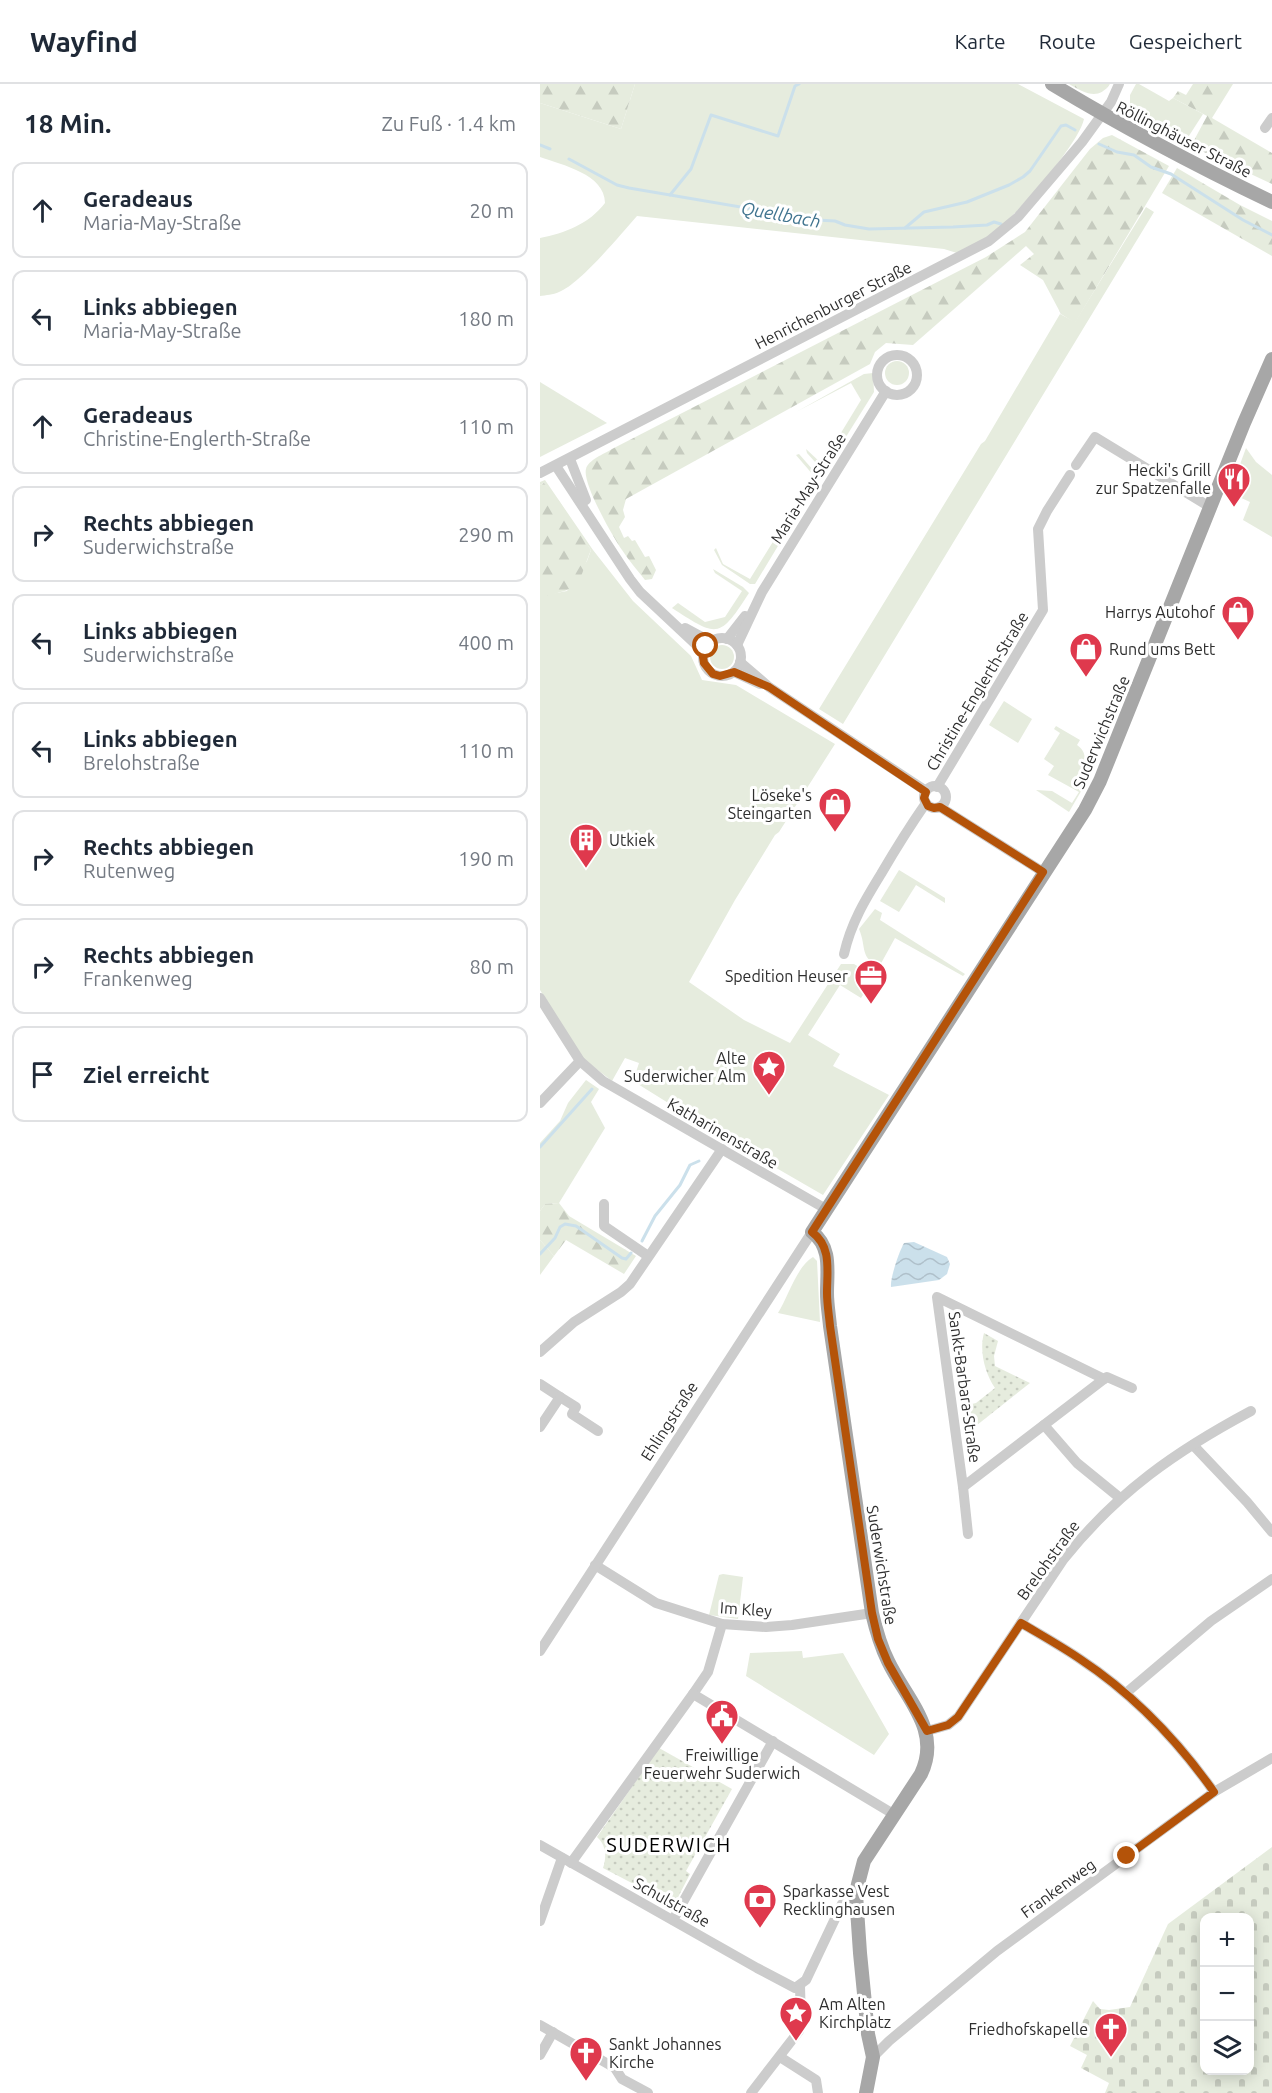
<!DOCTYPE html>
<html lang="de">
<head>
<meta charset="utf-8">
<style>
  :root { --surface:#fff; --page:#f2f2f3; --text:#1f2937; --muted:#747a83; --line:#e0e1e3 }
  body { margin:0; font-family:Ubuntu,sans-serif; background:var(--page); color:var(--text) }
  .controls { position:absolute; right:18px; bottom:18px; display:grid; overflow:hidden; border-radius:12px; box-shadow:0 3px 15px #0003 }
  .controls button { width:54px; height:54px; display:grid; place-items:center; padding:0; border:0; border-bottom:2px solid var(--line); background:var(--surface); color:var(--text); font:30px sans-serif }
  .stop { position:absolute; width:18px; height:18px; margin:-14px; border:4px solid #b45309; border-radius:50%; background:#fff }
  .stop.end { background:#b45309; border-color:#fff; box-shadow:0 2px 6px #0008 }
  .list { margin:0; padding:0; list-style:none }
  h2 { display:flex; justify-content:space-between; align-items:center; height:78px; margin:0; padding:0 24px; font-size:26px }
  h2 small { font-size:20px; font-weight:400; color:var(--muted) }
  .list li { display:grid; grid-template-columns:39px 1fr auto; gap:18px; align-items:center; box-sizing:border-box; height:96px; margin:0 12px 12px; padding:0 12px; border:2px solid var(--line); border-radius:12px }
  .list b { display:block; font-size:22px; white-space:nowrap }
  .list p { margin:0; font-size:20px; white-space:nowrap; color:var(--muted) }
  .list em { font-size:20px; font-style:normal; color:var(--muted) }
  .icon { flex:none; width:33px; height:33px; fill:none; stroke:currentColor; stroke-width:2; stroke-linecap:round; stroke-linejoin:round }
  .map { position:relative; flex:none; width:732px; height:2009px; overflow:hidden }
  header { display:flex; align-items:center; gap:36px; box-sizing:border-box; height:84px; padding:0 30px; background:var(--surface); border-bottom:2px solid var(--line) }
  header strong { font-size:28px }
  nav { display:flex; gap:33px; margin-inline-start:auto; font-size:21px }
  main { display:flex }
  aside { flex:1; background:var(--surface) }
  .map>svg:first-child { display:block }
</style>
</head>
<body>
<header>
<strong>Wayfind</strong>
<nav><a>Karte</a><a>Route</a><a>Gespeichert</a></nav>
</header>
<main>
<aside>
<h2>18 Min.<small>Zu Fuß · 1.4 km</small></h2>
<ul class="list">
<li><svg class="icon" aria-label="ahead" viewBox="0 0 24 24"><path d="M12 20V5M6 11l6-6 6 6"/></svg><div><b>Geradeaus</b><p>Maria-May-Straße</p></div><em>20 m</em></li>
<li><svg class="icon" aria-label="left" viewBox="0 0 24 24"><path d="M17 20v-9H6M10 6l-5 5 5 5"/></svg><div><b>Links abbiegen</b><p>Maria-May-Straße</p></div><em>180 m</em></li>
<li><svg class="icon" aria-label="ahead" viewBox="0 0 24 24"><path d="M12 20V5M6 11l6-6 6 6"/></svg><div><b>Geradeaus</b><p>Christine-Englerth-Straße</p></div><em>110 m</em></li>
<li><svg class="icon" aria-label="right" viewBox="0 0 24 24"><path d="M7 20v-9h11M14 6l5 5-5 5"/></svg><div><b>Rechts abbiegen</b><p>Suderwichstraße</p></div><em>290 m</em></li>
<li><svg class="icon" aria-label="left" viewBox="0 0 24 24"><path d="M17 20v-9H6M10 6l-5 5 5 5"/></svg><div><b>Links abbiegen</b><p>Suderwichstraße</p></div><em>400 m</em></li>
<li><svg class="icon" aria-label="left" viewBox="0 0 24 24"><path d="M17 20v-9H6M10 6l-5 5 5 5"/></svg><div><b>Links abbiegen</b><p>Brelohstraße</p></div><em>110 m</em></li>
<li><svg class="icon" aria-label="right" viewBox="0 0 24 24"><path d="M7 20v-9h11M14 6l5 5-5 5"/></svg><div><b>Rechts abbiegen</b><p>Rutenweg</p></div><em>190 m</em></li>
<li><svg class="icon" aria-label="right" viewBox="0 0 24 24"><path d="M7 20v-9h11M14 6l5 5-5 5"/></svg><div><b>Rechts abbiegen</b><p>Frankenweg</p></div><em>80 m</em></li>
<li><svg class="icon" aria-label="arrive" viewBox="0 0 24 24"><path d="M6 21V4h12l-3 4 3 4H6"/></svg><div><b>Ziel erreicht</b></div></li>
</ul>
</aside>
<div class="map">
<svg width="732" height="2009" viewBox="0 0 732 2009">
  <defs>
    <pattern id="forest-firs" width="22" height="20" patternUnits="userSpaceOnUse" patternTransform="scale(1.5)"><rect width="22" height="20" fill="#e6ecde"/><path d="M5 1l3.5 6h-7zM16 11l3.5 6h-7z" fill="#c6cbbf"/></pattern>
    <pattern id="cemetery-stones" width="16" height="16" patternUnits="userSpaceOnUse" patternTransform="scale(1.5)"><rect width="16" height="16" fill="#e6ecde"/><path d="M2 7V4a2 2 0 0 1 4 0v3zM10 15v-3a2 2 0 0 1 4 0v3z" fill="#c6cbbf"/></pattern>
    <pattern id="park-dots" width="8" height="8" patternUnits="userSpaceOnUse" patternTransform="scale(1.5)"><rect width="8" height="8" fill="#e6ecde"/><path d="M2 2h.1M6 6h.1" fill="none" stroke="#c6cbbf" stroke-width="1.8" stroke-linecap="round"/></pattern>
    <pattern id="water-waves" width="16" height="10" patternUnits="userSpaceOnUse" patternTransform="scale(1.5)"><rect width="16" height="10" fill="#cbe0eb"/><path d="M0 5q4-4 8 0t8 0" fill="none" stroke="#afc0ca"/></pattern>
  </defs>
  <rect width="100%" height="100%" fill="#fff"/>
  <g fill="#e6ecde">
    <path d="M95,0H478L544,35C539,60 475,133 453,149C443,158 428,163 417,169L404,165L97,132C80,151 40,200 19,208C13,211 6,211 0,212V154C25,149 49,140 65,119C65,90 22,81 0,73V19L81,45Z"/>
    <polygon points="596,0 599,0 629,17 633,14 663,30 645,58 590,28 590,11"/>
    <polygon points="606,123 614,128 303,640 279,625 441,360 445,357 520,230 535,238"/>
    <circle cx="357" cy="289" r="12"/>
    <polygon points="333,289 334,308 284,388 267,369 266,365 282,380 321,316 311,299 256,328 324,290"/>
    <polygon points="0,298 67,339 0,373"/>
    <polygon points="706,364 716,378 732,391 732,453 703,436 710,418 697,412 703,398 695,394"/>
    <polygon points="259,370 280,394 247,447 243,442 274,392 256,371"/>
    <polygon points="5,396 53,466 93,517 151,572 162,596 196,601 295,660 239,748 235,751 195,816 149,898 204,936 250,959 301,880 314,880 332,891 333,895 321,914 300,901 268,951 300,970 293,982 349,1011 283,1111 186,1055 93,997 99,979 85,974 72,997 41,973 0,906 0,512 27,507 47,477 51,466 4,399 0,401 0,398"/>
    <polygon points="239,448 244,452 215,500 210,500 182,481 174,466 176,464 183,480 210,495"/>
    <path d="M173,485L203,503L209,509C179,556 177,553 132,524L138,519L165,538L185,533L202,507L175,489Z"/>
    <circle cx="182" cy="573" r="12"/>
    <polygon points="464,617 492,635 478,659 449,641"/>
    <path d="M516,642L540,656L537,661C547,668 546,677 541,686L546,691L547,697L529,728L496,706L512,707L532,719L539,708L508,691L514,682L504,675L520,649L514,645Z"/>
    <polygon points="359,786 405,814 405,819 376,801 359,828 340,817"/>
    <path d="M335,825L342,829L340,836L425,890L423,892L355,854L339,883C319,872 327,864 319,845Z"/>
    <polygon points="46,996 59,1005 51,1018 65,1044 19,1119 5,1120 0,1127 0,1059 20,1037 28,1019"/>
    <polygon points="0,1156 14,1172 0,1191"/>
    <path d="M273,1173L277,1177L280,1238L238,1229C248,1213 257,1182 273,1173Z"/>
    <polygon points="183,1490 203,1493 198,1535 169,1531 179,1491"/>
    <polygon points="262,1567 263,1574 303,1569 349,1650 334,1671 206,1592 210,1569"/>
  </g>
  <g fill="url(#forest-firs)">
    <polygon points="0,0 95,0 81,45 0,19"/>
    <path d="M529,0H570C558,17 545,9 529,0Z"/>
    <polygon points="653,0 693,0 672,34 732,69 732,100 651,62 667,32 633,14 638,7 646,11"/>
    <path d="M572,51L629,82L535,239L521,230L503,196L480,181L494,170L486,162L373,261L346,259L335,268L330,280L86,415L83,426L85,433L79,443L84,454L88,452L92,457L95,456L105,473L109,472L116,486L112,495L105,496C98,487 89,477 82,466C73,453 42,399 46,385C48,376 64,370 72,365L446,173L485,148L550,65L563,54Z"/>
    <polygon points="637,84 700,121 732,137 732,172 622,109"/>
    <path d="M4,399L19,417L51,466C36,503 44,503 2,513L0,512V401Z"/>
    <polygon points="19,1119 29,1132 96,1172 84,1190 26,1156 14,1172 0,1156 0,1127 5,1120"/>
  </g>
  <path fill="url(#cemetery-stones)" fill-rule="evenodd" d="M732,1763V2009H565L569,1999L541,1984L547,1971L530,1962L553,1917L560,1925L569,1926L590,1923L628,1840ZM664,1834H710V1986H664Z"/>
  <g fill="url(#park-dots)">
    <path d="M444,1249L458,1257L454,1272L455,1282L490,1299L427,1349L423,1322L436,1319L455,1304C445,1289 439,1267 444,1249Z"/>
    <path d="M119,1664L192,1705L146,1787L150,1790L134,1821L63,1784C67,1772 66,1761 57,1753Z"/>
  </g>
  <path fill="url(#water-waves)" d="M374,1158L407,1173L410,1180L407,1190L399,1196L351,1203C350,1194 359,1168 364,1159Z"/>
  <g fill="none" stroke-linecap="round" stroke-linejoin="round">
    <g stroke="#cbe0eb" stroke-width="3">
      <polyline points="559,60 577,68 594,71 611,83 631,90 703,136 732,151"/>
      <polyline points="0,61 10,65"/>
      <polyline points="29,75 77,101 89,104 277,136 295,137 305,141 329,145 413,143 447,141 454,138 461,140"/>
      <polyline points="130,111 151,85 171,31 238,52 255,2 259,0"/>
      <polyline points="365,144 384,128 427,118 469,101 483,93 490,87 521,42 526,41 535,46"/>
      <polyline points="0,1063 52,1005"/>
      <polyline points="102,1157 115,1132 140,1101 150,1081 159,1077"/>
      <polyline points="0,1170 15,1154 20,1143 25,1140 36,1142 82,1174 86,1175 91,1169"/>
    </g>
    <g stroke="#ccc" stroke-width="10">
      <polyline points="725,44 732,34"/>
      <circle cx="357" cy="291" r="20"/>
      <polyline points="30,375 46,416"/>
      <polyline points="536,381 555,353 670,423"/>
      <polyline points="16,382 90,495 100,508 164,568"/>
      <polyline points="0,389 449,157 478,133 542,58 571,18 579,0"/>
      <polyline points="145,544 171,558"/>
      <circle cx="182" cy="573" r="19"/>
      <polyline points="187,555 205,532"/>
      <polyline points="197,561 222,508 346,307"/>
      <polyline points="200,578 229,603 386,707"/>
      <polyline points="194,588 220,600"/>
      <circle cx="395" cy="713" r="11"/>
      <polyline points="397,703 503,526 498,445 507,427 530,391"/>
      <polyline points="400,723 503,788"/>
      <path d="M304,870C311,839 325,816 341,790C355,766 370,742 386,719"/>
      <polyline points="0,914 40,977 63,997 286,1125"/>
      <polyline points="0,1019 40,977"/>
      <polyline points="64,1120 64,1142 108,1172"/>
      <polygon points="397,1213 564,1295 423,1403"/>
      <polyline points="0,1268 34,1238 81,1208 90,1200 182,1065"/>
      <polyline points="564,1295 567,1293 592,1304"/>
      <polyline points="0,1300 20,1313 0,1343"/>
      <polyline points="20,1313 36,1323 32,1330 58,1347"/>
      <polyline points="504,1341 537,1379 580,1414"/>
      <polyline points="653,1361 707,1418 732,1448"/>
      <polyline points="423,1403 428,1450"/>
      <polyline points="55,1481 116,1519 182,1540 226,1543 252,1541 332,1529"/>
      <path d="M481,1539C501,1551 521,1562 540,1575C593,1610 638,1657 674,1708"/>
      <polyline points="0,1567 272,1148"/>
      <polyline points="586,1609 671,1537 732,1495"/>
      <polyline points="153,1610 168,1588 182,1540"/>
      <path d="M387,1647L408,1641L418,1633L523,1476C577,1408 636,1367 711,1327"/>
      <polyline points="0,1761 217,1884 255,1904 266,1896 302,1820 316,1810"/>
      <polyline points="31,1779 153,1610 355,1731"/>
      <polyline points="133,1836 233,1657"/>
      <polyline points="0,1837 22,1774"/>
      <polyline points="0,1941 75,1984 82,1995 108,2009"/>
      <polyline points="0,1971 13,1948"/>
      <polyline points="240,1973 276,1996 278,2009"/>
      <polyline points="333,1973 349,1957 457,1867 674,1708 732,1674"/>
      <polyline points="211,2009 259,1947 261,1938 260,1902"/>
    </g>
    <g stroke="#a7a7a7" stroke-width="14">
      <path d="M512,0C583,43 657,82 732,118"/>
      <path d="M326,2009L333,1973L328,1950L320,1869L316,1810L318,1800L324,1777L381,1690C402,1646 366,1615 348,1577C340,1561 336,1546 332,1529L290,1242C289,1231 287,1220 287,1209C287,1187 292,1163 272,1148L545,726L560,697L704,339L732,275"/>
    </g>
  </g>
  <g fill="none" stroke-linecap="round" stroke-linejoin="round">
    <path stroke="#b45309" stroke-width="8" d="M166,562L163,573L164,579L173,590L180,592L194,588L229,603L386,708L384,714L388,722L394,724L400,723L503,788L272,1148C292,1163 287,1186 287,1209C287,1220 289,1231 290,1242L332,1529L338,1555L348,1579L387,1647L408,1641L418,1633L481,1539C501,1551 521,1562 540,1575C593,1610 638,1657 674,1708L587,1772"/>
  </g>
  <defs>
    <g id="restaurant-pin" transform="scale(1.725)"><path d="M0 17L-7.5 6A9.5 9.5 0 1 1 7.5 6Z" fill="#df394d" stroke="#fff"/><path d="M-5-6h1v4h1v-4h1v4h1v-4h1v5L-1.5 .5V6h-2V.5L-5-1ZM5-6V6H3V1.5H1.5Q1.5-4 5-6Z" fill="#fff"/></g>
    <g id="shop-pin" transform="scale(1.725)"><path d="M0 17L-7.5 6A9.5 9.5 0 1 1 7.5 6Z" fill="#df394d" stroke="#fff"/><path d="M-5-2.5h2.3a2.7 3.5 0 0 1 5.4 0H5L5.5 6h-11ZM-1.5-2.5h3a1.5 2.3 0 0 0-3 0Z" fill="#fff"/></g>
    <g id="building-pin" transform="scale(1.725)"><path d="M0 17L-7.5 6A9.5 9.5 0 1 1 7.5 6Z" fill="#df394d" stroke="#fff"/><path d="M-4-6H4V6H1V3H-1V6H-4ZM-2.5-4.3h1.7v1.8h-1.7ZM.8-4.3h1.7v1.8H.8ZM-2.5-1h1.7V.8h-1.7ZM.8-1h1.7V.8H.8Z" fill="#fff"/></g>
    <g id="office-pin" transform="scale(1.725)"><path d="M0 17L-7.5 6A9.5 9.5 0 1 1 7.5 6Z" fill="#df394d" stroke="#fff"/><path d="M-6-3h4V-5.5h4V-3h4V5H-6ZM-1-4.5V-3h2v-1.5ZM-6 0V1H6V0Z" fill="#fff"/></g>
    <g id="sight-pin" transform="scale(1.725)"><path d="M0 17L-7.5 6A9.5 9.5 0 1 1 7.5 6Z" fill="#df394d" stroke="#fff"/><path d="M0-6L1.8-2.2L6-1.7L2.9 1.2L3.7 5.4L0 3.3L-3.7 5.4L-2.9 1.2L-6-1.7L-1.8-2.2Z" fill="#fff"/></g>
    <g id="civic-pin" transform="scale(1.725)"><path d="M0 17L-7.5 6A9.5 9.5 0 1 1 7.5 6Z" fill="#df394d" stroke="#fff"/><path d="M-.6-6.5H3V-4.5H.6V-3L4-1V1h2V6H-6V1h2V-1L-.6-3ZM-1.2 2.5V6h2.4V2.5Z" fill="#fff"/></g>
    <g id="bank-pin" transform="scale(1.725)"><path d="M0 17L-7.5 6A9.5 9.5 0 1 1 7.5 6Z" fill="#df394d" stroke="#fff"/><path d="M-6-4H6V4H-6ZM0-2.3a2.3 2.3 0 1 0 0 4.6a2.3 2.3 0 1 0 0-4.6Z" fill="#fff"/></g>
    <g id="church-pin" transform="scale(1.725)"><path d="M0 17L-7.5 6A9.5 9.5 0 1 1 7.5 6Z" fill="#df394d" stroke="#fff"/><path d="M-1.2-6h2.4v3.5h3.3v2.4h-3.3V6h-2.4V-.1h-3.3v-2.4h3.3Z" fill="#fff"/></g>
  </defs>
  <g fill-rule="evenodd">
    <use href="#restaurant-pin" x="694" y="395"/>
    <use href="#shop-pin" x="698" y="528"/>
    <use href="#shop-pin" x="546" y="565"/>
    <use href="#shop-pin" x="295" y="720"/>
    <use href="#building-pin" x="46" y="756"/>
    <use href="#office-pin" x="331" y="892"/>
    <use href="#sight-pin" x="229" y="983"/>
    <use href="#civic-pin" x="182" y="1632"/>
    <use href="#bank-pin" x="220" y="1816"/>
    <use href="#sight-pin" x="256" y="1929"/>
    <use href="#church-pin" x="571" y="1945"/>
    <use href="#church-pin" x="46" y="1969"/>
  </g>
  <g text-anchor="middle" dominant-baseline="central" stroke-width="6" stroke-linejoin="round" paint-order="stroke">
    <g font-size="16" fill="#2f2f2f" stroke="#fff">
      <text transform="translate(644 55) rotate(27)">Röllinghäuser Straße</text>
      <text transform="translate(293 221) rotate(-27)">Henrichenburger Straße</text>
      <text transform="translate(268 404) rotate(-58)">Maria-May-Straße</text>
      <text transform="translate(437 607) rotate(-59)">Christine-Englerth-Straße</text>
      <text transform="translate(561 648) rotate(-67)">Suderwichstraße</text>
      <text transform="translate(183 1049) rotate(30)">Katharinenstraße</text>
      <text transform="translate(425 1303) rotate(82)">Sankt-Barbara-Straße</text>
      <text transform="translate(129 1337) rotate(-57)">Ehlingstraße</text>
      <text transform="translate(508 1476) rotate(-54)">Brelohstraße</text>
      <text transform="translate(342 1481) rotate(81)">Suderwichstraße</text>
      <text transform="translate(206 1525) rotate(4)">Im Kley</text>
      <text transform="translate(518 1804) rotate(-36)">Frankenweg</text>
      <text transform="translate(132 1818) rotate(29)">Schulstraße</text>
    </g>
    <g font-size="16" fill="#2f2f2f" stroke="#fff" text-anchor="end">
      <text x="671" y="386">Hecki's Grill<tspan x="671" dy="18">zur Spatzenfalle</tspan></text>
      <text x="675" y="528">Harrys Autohof</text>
      <text x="569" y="565" text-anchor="start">Rund ums Bett</text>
      <text x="272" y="711">Löseke's<tspan x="272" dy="18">Steingarten</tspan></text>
      <text x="69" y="756" text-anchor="start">Utkiek</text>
      <text x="308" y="892">Spedition Heuser</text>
      <text x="206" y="974">Alte<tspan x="206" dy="18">Suderwicher Alm</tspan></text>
      <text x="182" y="1671" text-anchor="middle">Freiwillige<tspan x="182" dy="18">Feuerwehr Suderwich</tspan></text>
      <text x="243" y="1807" text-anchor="start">Sparkasse Vest<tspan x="243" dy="18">Recklinghausen</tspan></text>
      <text x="279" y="1920" text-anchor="start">Am Alten<tspan x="279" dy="18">Kirchplatz</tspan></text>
      <text x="548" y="1945">Friedhofskapelle</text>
      <text x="69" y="1960" text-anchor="start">Sankt Johannes<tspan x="69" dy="18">Kirche</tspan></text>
    </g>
    <g font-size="18" font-style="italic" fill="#40748f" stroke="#fff">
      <text transform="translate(241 130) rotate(10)">Quellbach</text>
    </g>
    <g font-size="20" letter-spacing="1.5" fill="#000" stroke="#fff">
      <text x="129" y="1760">SUDERWICH</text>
    </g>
  </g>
</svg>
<div class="controls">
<button>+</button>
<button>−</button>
<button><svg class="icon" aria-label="layers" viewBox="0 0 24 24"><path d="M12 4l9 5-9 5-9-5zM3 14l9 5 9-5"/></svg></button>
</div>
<div class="stop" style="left:166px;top:562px"></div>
<div class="stop end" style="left:587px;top:1772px"></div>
</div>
</main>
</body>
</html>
